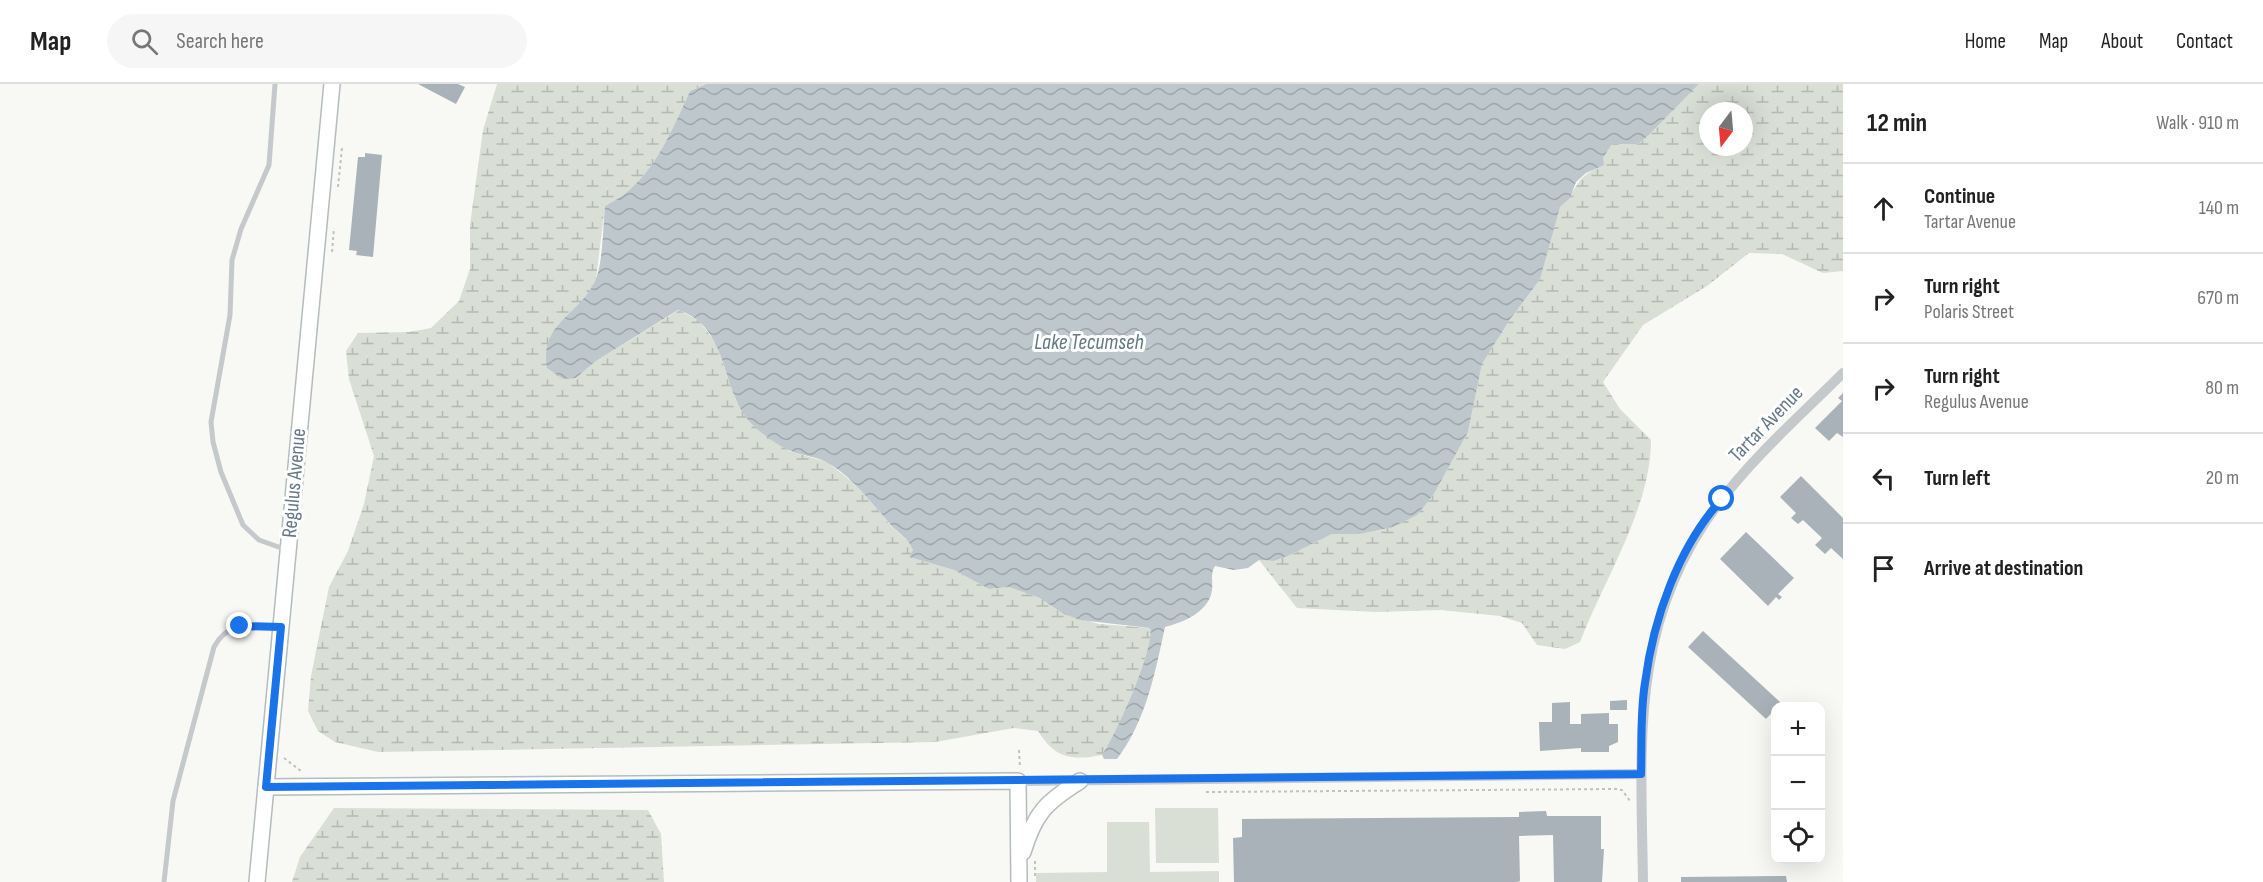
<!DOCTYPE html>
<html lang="en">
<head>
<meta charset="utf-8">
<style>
  :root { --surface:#fff; --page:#f6f6f6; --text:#222; --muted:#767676; --line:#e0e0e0 }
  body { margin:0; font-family:"Sofia Sans Condensed",sans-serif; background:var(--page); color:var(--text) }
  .controls { position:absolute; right:18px; bottom:18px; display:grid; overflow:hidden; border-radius:12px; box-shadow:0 6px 24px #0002 }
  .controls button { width:54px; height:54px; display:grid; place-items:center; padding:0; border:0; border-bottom:2px solid var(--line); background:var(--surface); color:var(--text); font:30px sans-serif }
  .compass { position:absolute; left:1699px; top:18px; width:54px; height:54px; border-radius:50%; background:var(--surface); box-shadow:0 6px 24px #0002; rotate:196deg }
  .stop { position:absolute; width:18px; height:18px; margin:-14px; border:4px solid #1a73e8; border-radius:50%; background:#fff }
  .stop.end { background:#1a73e8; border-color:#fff; box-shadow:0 2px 6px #0008 }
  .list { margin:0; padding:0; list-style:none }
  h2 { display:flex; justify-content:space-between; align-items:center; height:78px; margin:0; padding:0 24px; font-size:26px }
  h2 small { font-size:20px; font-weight:400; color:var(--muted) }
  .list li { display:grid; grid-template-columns:39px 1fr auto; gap:18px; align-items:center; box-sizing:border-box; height:90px; padding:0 24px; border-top:2px solid var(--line) }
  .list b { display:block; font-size:22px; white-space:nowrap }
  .list p { margin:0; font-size:20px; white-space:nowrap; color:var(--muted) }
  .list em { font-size:20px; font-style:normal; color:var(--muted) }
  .icon { flex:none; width:33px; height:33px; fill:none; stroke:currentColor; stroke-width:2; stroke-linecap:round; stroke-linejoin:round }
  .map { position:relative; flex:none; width:1843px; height:798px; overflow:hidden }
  header { display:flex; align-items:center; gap:36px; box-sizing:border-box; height:84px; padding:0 30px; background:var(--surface); border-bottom:2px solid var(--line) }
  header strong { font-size:28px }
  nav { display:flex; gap:33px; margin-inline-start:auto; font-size:21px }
  .search { width:420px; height:54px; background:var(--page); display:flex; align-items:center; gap:15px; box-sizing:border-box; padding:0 21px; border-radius:33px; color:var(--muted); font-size:22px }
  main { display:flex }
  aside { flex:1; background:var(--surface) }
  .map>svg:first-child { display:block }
</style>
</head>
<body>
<header>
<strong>Map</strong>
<div class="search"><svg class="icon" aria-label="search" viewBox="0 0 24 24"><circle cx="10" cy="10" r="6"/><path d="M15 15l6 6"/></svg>Search here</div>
<nav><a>Home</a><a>Map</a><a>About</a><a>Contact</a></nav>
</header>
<main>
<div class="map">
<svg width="1843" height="798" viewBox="0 0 1843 798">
  <defs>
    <pattern id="wetland-marsh" width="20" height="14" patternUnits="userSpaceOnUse" patternTransform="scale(1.5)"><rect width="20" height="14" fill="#d9dfd5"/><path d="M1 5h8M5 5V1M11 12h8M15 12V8" fill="none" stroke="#b4bab2"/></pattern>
    <pattern id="water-waves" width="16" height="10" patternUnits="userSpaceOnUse" patternTransform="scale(1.5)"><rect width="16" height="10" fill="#bdc7cc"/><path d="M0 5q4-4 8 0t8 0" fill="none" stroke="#9da6ab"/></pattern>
  </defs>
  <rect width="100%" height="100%" fill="#f8f8f4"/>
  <g fill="url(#wetland-marsh)" fill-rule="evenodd">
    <path d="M497,0H706L690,7C670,50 651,100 605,122L596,195L590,207L576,294L596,277L679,226L699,237L716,259L736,317L789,367L827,378L860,404L891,442L911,460L913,466L909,473L954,486L989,505L1009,503L1040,514L1062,529L1099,540L1150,544C1155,564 1115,652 1102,671C1071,677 1055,674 1038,647L1014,644L935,658L378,668L335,658L318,647L308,627L311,592L329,503L348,467L364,420L374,372L349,295L346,267L358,249L409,248L431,244L459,217L470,185V141L483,46Z"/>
    <path d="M1699,0H1843V187L1823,189L1782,170L1749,169L1707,202L1643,241L1603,298L1620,325L1651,356C1651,424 1604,495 1580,558L1565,565L1537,561L1522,539L1500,532L1441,526L1376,528L1297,524L1259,476L1274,477L1288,472L1332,450H1360L1393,443L1417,430L1434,410L1468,348L1482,280L1511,234L1560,123C1581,103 1571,96 1603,81V74L1612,60H1638L1649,51ZM1708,27H1744V63H1708Z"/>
    <polygon points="334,724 648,726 661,750 664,798 292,798 300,773"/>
  </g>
  <g fill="#d9dfd5">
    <polygon points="1155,724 1218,724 1219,779 1156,779"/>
    <polygon points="1107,738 1149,738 1150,788 1219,787 1219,798 1036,798 1036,789 1107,788"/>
  </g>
  <path fill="url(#water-waves)" d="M706,0H1699L1649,51L1638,60H1612L1603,74L1604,81L1586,89L1576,98L1570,114L1560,123L1540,195L1511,234L1482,280L1468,348L1434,410L1417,431L1393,443L1360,450H1332L1288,472L1274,477L1259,476L1248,484L1234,486L1215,482C1210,490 1213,497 1212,506C1209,528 1184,538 1165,543C1155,589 1146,637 1117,675H1104L1102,671C1115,652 1155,564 1150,544L1080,536L1062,529L1040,514L1009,503L989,505L954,486L909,473L913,466C909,454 896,448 889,439C870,417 852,392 826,378C815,372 803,372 791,367C779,363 759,348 750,338C720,304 729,242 678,226L596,277L576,294L563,295L547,284C539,239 580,231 595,197C603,180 603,143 605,122C651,100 670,50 690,7Z"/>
  <g fill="#a9b2b8">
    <polygon points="418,0 458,0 465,3 456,20"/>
    <polygon points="365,69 382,71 373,173 356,171 357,167 349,166 358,73 365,73"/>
    <polygon points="1843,309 1843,353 1837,349 1829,357 1815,344 1842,317 1838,314"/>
    <polygon points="1801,392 1843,434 1843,475 1831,464 1825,470 1815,461 1822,454 1803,436 1798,440 1791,434 1796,429 1780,413"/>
    <polygon points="1746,448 1794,494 1778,510 1782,513 1779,516 1776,513 1768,522 1720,475"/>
    <polygon points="1703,547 1781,619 1766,635 1688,563"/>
    <polygon points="1627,616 1627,626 1610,626 1610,617"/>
    <polygon points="1570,618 1570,640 1581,640 1581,630 1609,629 1609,640 1618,640 1618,658 1609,662 1609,668 1581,668 1581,664 1540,667 1539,638 1552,638 1552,619"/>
    <polygon points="1546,727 1547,732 1601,732 1601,765 1604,765 1602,798 1554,798 1553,751 1519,752 1520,797 1517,798 1234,798 1233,754 1242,753 1242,735 1519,733 1519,728"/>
    <polygon points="1786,792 1787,798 1681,798 1681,793"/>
  </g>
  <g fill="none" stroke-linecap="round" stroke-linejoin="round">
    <g stroke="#b5bbbf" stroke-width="18">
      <g id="secondary">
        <polyline points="266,703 1018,697 1019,798"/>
        <path d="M1023,768C1035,729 1046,718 1080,697"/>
        <polyline points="257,798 332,0"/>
      </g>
    </g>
    <g stroke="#bfc1c3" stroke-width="2" stroke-dasharray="3 3" stroke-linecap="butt">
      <polyline points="338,103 342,64"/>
      <polyline points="332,168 334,144"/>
      <polyline points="1019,666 1020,684"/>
      <polyline points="284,674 301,687"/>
      <polyline points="1206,708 1616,705 1622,706 1630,717"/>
      <polyline points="1035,792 1035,777"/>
    </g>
    <g stroke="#c5c9cc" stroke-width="5">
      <polyline points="275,0 269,81 241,145 232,176 230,231 211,338 213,358 221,388 243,441 259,456 287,466"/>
      <path d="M164,798L173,717L214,563C229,535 251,543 279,543"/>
    </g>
    <g stroke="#c5c9cc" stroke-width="10">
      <polyline points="1018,697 1641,690"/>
      <path d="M1643,798C1641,659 1629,538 1718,420C1754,372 1801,331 1843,289"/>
    </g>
    <use href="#secondary" stroke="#fff" stroke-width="15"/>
  </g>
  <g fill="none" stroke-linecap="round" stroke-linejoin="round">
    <path stroke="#1a73e8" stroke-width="8" d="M240,542L281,543L266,703L1641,690C1642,660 1640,629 1645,599C1653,536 1678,463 1722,415"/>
  </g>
  <g text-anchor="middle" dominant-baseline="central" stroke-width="6" stroke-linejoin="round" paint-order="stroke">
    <g font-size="21" fill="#667886" stroke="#fff">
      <text transform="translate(1766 340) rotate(-46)">Tartar Avenue</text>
      <text transform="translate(294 399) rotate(-85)">Regulus Avenue</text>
    </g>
    <g font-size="22" font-style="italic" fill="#627982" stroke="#fff">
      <text x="1089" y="258">Lake Tecumseh</text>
    </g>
  </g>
</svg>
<div class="controls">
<button>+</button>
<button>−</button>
<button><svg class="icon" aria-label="locate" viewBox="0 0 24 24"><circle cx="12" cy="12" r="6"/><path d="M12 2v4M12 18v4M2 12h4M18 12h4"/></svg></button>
</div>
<svg class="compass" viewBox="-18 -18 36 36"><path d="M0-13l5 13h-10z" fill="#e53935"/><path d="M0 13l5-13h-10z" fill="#767676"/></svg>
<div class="stop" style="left:1722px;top:415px"></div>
<div class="stop end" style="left:240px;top:542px"></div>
</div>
<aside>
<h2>12 min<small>Walk · 910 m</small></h2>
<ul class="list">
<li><svg class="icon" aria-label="ahead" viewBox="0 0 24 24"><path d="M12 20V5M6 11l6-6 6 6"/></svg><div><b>Continue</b><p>Tartar Avenue</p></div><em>140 m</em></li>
<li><svg class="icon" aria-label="right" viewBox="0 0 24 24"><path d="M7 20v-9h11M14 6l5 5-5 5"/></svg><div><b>Turn right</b><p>Polaris Street</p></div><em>670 m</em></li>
<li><svg class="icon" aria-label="right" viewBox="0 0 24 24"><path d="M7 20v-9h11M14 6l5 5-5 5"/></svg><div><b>Turn right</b><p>Regulus Avenue</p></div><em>80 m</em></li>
<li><svg class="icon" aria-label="left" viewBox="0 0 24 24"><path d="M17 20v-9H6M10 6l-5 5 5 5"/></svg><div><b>Turn left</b></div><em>20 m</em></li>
<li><svg class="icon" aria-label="arrive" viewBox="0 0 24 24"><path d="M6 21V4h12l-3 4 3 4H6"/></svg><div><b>Arrive at destination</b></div></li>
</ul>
</aside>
</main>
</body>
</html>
